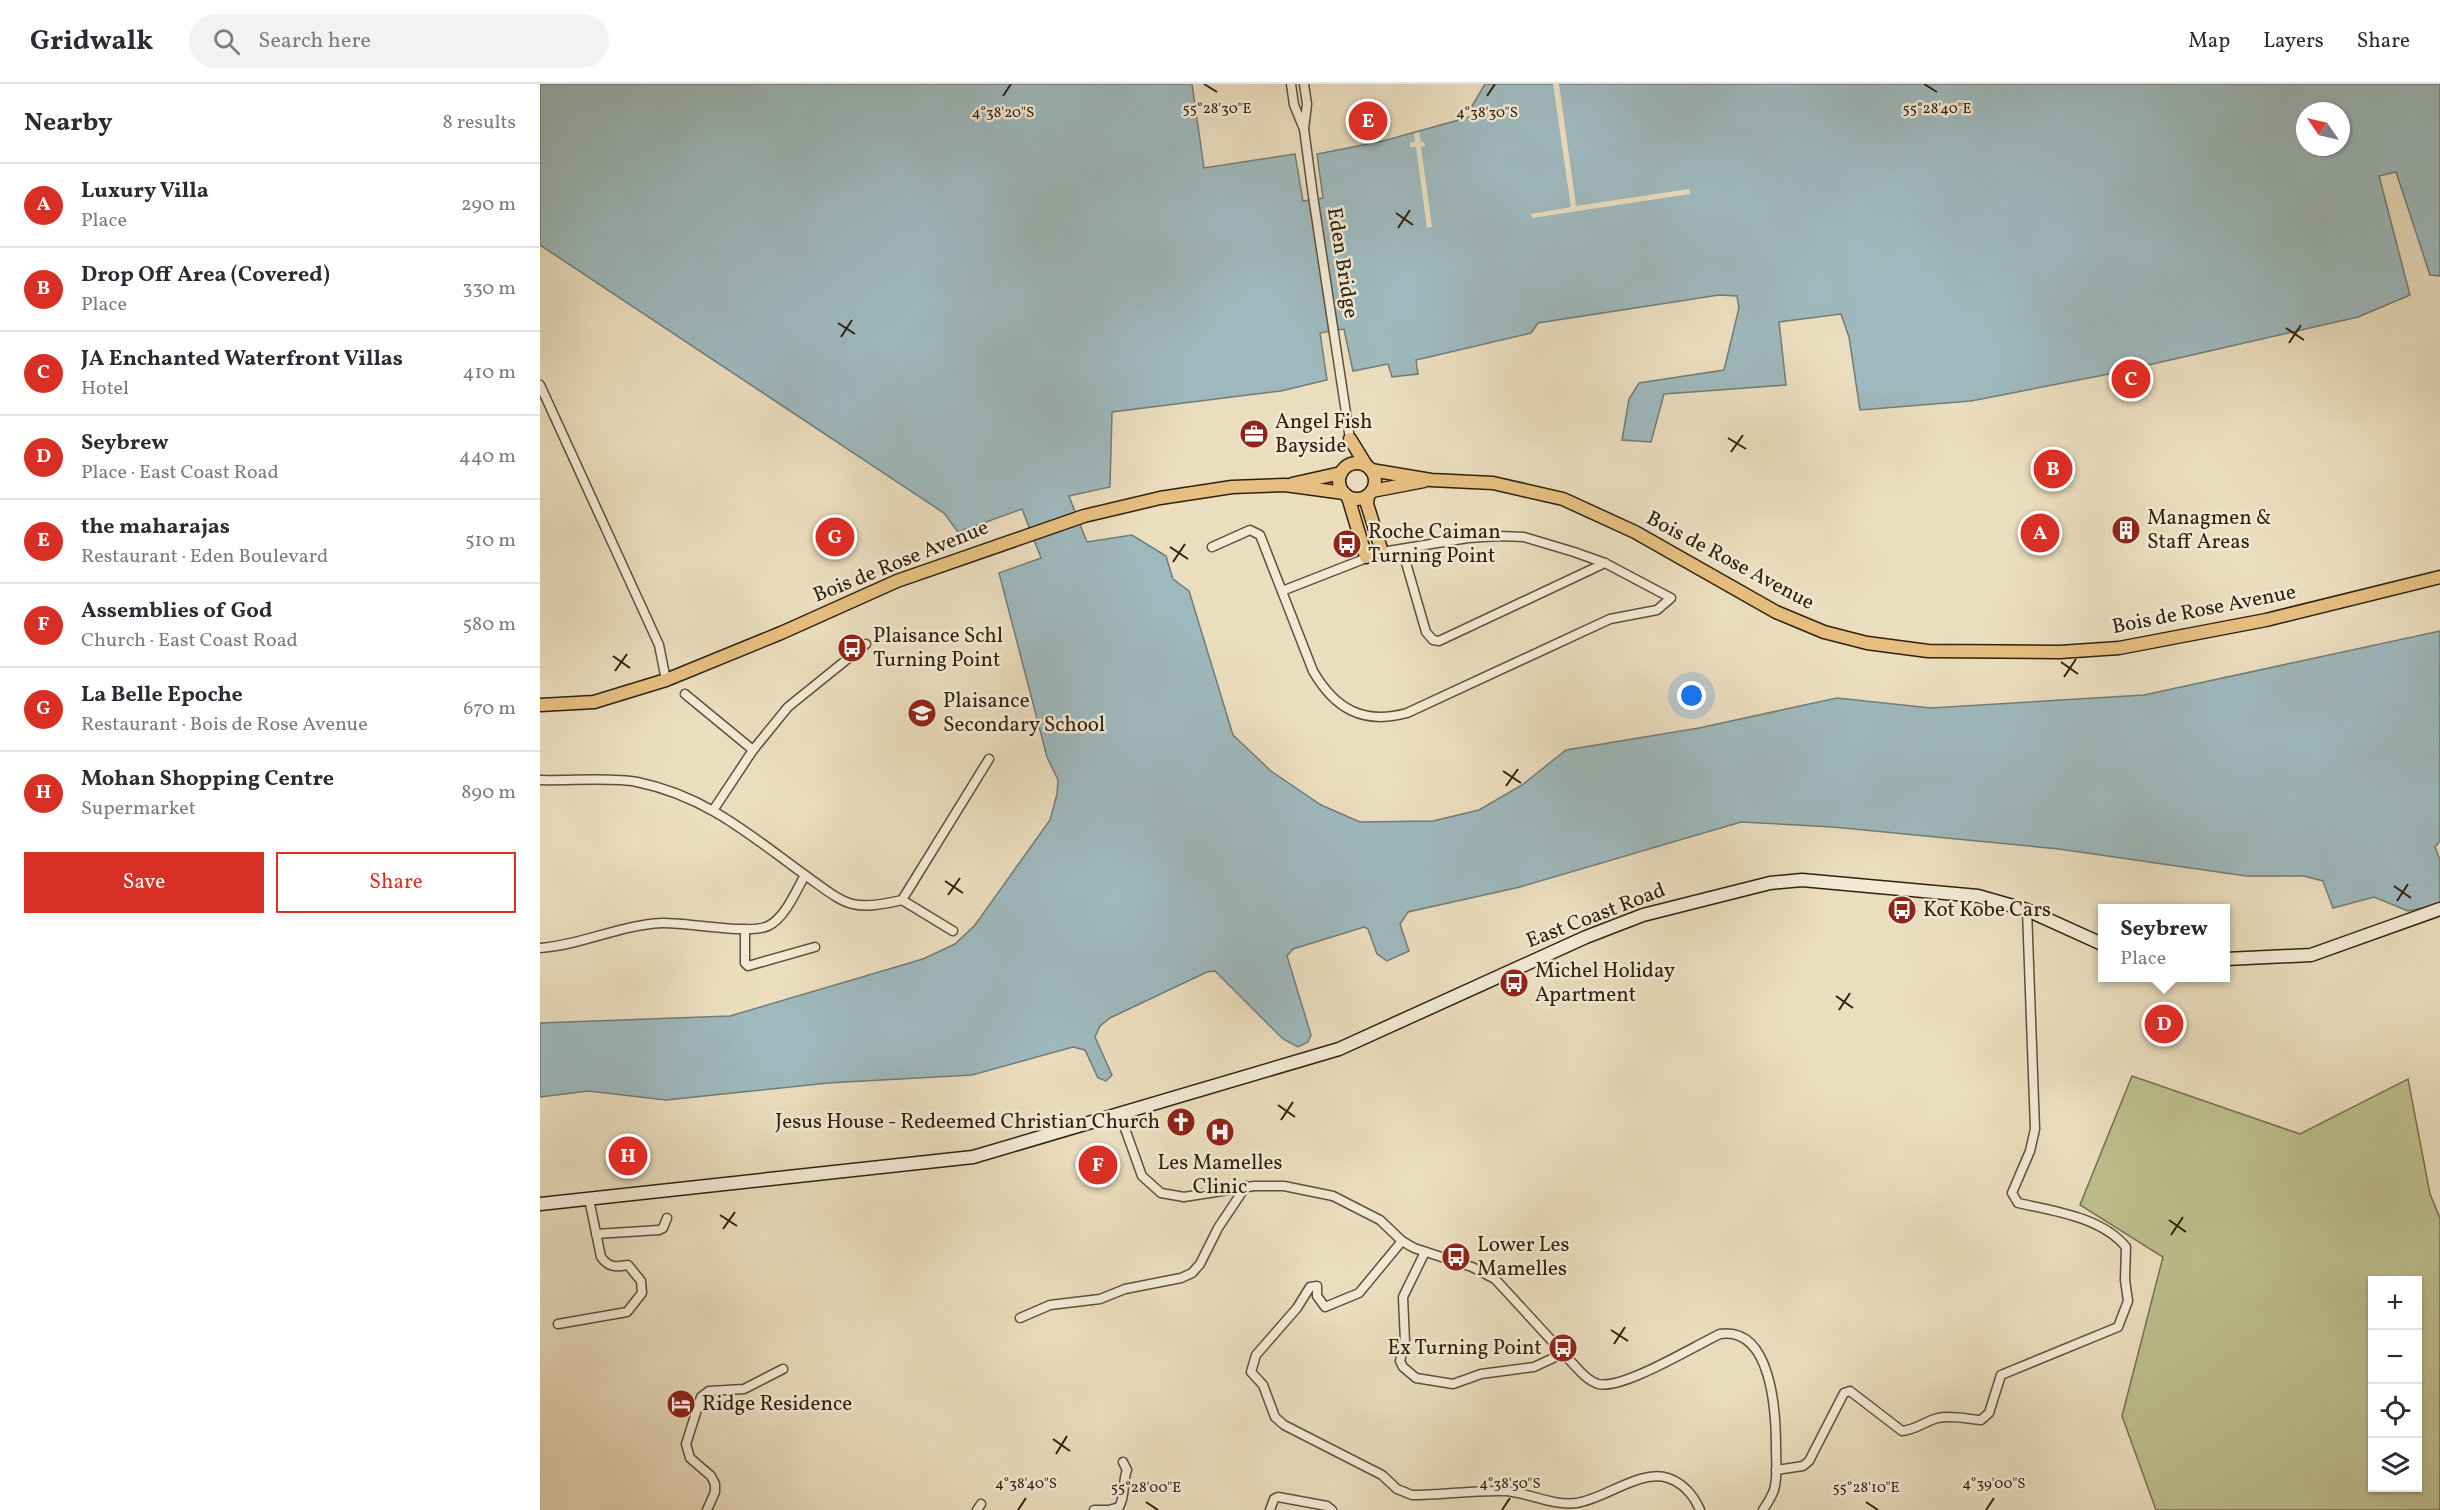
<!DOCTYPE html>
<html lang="en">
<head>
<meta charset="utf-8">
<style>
  :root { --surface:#fff; --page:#f2f2f3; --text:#2b2b33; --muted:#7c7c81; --line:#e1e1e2; --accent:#d93025 }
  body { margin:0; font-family:Vollkorn,serif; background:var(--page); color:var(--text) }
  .controls { position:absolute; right:18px; bottom:18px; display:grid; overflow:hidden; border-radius:0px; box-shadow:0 2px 4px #0004 }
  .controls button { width:54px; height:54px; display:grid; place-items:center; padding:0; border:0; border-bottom:2px solid var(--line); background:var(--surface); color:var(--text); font:30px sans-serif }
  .compass { position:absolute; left:1756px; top:18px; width:54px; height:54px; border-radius:50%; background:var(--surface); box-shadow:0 2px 4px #0004; rotate:304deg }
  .you { position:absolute; left:1152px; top:612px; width:21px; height:21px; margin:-15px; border:4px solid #fff; border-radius:50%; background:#1a73e8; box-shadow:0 0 0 9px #1a73e833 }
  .badge { display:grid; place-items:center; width:39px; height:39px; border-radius:50%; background:var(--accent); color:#fff; font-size:20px; font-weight:700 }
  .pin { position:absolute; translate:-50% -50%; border:3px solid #fff; box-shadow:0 2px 6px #0006 }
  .popup { position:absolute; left:1558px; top:820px; width:132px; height:78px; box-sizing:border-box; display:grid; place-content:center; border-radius:0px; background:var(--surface); filter:drop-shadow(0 2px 4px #0005); font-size:20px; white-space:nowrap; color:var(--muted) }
  .popup b { font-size:22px; color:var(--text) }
  .popup::after { content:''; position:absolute; left:50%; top:100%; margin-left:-12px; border:12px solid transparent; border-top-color:var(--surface) }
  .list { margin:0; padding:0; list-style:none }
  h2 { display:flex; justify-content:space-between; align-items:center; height:78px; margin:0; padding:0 24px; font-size:26px }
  h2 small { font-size:20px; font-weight:400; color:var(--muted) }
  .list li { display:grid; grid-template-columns:39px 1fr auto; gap:18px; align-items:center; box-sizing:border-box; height:84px; padding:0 24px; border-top:2px solid var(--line) }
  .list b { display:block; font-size:22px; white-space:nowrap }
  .list p { margin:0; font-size:20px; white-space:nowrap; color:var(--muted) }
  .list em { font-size:20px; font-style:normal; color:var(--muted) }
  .actions { display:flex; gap:12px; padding:18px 24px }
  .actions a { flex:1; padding:14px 0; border:2px solid var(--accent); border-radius:0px; text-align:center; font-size:21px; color:var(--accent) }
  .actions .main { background:var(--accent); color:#fff }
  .icon { flex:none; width:33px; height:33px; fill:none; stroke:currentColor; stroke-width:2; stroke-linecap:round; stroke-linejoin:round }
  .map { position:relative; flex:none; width:1900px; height:1426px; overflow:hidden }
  header { display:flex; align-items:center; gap:36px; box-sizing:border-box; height:84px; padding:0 30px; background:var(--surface); border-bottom:2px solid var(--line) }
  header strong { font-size:28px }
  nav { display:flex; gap:33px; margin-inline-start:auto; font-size:21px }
  .search { width:420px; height:54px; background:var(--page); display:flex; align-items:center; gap:15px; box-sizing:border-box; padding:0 21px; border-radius:33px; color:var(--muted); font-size:22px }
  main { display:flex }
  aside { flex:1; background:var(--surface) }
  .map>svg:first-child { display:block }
</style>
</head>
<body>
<header>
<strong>Gridwalk</strong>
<div class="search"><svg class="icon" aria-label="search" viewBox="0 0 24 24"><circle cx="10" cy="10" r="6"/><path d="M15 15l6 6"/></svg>Search here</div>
<nav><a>Map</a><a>Layers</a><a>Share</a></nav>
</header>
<main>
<aside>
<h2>Nearby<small>8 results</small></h2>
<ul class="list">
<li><span class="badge">A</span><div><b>Luxury Villa</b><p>Place</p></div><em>290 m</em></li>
<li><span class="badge">B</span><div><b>Drop Off Area (Covered)</b><p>Place</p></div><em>330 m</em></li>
<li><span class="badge">C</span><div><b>JA Enchanted Waterfront Villas</b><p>Hotel</p></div><em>410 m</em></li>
<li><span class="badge">D</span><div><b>Seybrew</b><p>Place · East Coast Road</p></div><em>440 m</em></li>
<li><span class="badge">E</span><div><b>the maharajas</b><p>Restaurant · Eden Boulevard</p></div><em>510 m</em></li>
<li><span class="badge">F</span><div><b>Assemblies of God</b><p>Church · East Coast Road</p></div><em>580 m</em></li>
<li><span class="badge">G</span><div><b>La Belle Epoche</b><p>Restaurant · Bois de Rose Avenue</p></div><em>670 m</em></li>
<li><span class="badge">H</span><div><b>Mohan Shopping Centre</b><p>Supermarket</p></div><em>890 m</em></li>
</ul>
<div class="actions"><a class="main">Save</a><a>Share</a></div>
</aside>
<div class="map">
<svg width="1900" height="1426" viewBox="0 0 1900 1426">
  <rect width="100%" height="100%" fill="#ebdebf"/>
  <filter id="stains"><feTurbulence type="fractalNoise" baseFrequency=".00333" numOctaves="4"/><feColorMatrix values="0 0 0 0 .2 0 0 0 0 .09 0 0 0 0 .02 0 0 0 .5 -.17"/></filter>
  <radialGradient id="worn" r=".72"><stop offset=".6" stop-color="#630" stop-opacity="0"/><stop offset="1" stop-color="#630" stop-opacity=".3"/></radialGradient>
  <path fill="#bebf8e" stroke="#77704e" stroke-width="1.5" fill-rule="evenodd" d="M1592,992L1760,1050L1868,995L1890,1110L1900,1134V1426H1616L1582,1332L1623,1173L1540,1121ZM1832,1196H1878V1404H1832Z"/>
  <path fill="#9eb9be" stroke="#727c77" stroke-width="1.5" fill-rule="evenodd" d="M0,0H652L664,84L755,70L763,117L783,114L777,70L843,57L933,32L932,22L945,0H1900V192L1890,191L1856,88L1839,92L1870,211L1818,233L1569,290L1431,317L1320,326L1309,253L1301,230L1239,238L1246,301L1124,310L1111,358L1082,356L1089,315L1099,299L1184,286L1199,224L1197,212L1179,211L998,239L991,249L876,276L878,290L852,293L848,280L813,287L804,245L780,249L787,296L741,307L572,328L570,403L529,412L547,458L592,451L626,472L633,495L649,507L693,651L731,687L781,721L820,738L893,737L939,726L982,701L1026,666L1159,644L1297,614L1391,624L1604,611L1900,547V757L1895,763L1900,776V820L1868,827L1834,813L1793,824L1783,797L1764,792H1706L1519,765L1293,743L1201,738L980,803L868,828L860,840L869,867L847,877L837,870L828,845L824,843L753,865L747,872L771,951L768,958L758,963L743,955L675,887L667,888L570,934L560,942L555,953L572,991L566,997L558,994L545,966L533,963L432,991L288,999L126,1016L48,1007L0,1013V939L190,932L383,875L415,860L435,841L510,736L517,710L518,696L507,673L459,489L501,474L482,425L418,448L404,429L0,161ZM1765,27H1801V63H1765Z"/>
  <g fill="#ebdebf">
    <polygon points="1013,0 1019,0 1036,122 1149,105 1150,110 992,134 991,130 1031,123"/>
    <polygon points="879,48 881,58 884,58 885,62 881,63 892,143 887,144 876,63 870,63 870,59 875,57 874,50"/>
  </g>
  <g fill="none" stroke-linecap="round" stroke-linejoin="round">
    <g stroke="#5f503a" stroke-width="11">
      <g id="minor">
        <polyline points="751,0 754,21 764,45"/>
        <polyline points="764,0 767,20 764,45 773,112 810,355"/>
        <polyline points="0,301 119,561 126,596"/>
        <path d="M672,463L710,446L720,451L773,587C795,625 823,641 867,629L1070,535L1117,526L1131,514L1065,479L1034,468L984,453L959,452L928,454L842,468L742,507"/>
        <polyline points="862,465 886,548 893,556 899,557 1065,479"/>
        <polyline points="145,610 213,666"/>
        <path d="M0,696C27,697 73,693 97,698C166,712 210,751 265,791C256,807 245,834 228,842C209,851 146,838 122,839C79,841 42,861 0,864"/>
        <polyline points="174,725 213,666 248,623 326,560"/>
        <path d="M265,791C307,821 310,828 362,816L413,847"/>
        <polyline points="362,816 449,675"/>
        <polyline points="205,845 205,879 208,882 275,863"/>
        <path d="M579,1028L602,1092L621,1109L644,1113L714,1102H744L793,1112L840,1136L862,1157L874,1164L932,1183L955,1195L1036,1283C1042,1290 1049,1297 1058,1300C1083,1306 1154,1262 1180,1250C1232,1242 1236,1329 1236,1364C1236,1377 1238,1393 1234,1406C1232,1412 1227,1420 1223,1426"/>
        <polyline points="56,1150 119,1146 123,1144 127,1134"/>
        <path d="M862,1157L819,1209L785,1223L777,1212V1202L770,1203L757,1224L716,1271L711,1288L723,1301L735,1333L744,1341L842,1391L857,1405L872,1411C902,1411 933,1406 964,1407C989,1408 1010,1422 1036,1419C1065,1415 1100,1385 1128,1394C1143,1399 1154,1412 1160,1426"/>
        <polyline points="885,1168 863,1213 865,1258 860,1277 863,1283 876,1294 913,1300 941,1290 994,1283 1024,1269"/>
        <polyline points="480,1234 510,1221 560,1215 585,1205 641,1194 652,1189 660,1180 678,1144 706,1102"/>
        <path d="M18,1240L87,1228L102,1209L101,1197L88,1181C76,1183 69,1184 61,1173L49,1115"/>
        <path d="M1236,1386L1263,1382L1269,1377L1304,1309L1310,1307L1362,1347C1376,1346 1385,1337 1398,1334C1411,1331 1427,1335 1441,1336L1449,1329L1461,1291L1578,1243L1588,1217L1585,1196L1586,1163C1561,1133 1514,1127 1478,1119L1472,1109L1490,1067L1495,1045L1487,826"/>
        <polyline points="167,1426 175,1408 175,1400 171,1392 150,1374 146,1360 161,1313 169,1307 204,1305 243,1285"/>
        <polyline points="437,1426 441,1420"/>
        <polyline points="554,1426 567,1426"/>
        <path d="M569,1426L579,1423C586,1411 582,1399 587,1386L583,1378"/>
        <polyline points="730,1426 734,1415 738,1413 787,1422 792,1426"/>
      </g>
    </g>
    <g stroke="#30200d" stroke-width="15">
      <g id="secondary">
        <polyline points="1686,875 1771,871 1900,825"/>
        <polyline points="0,1120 433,1073 799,965 1046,853 1103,831 1230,799 1262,796 1438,812 1487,826 1562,860"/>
      </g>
    </g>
    <g stroke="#30200d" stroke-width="15">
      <g id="primary">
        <polyline points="810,355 826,381"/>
        <circle cx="817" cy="397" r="18"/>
        <polyline points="831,386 891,396 953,399 1023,415 1095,448 1236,528 1284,548 1327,559 1388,567 1520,568 1579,564 1726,536 1900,493"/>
        <polyline points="752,400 801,389"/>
        <polyline points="832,407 884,397"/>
        <polyline points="828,412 827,420 842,468"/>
        <polyline points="808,413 826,473"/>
        <polyline points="0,621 54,618 126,596 241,549 357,497 544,432 620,414 692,403 745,401 804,409"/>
      </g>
    </g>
    <use href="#minor" stroke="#f2ead5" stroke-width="8"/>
    <use href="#secondary" stroke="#f2ead5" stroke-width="12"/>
    <use href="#primary" stroke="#e6bf80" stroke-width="12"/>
  </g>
  <path fill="none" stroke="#30200d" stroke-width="2" d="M664,0L677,8M1384,0L1397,8M463,12L471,0M947,12L955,0M856,129L873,141M858,144L870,126M298,239L315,250M1746,244L1764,256M301,253L312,236M1749,259L1761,241M1188,354L1206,365M1191,368L1203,351M630,463L648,475M633,478L645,460M73,572L90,584M1521,578L1538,590M75,587L87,570M1524,593L1536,575M963,687L981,699M966,702L978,685M405,797L423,809M1854,802L1871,814M408,811L420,794M1857,817L1868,800M1296,912L1313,924M1299,926L1310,909M738,1021L755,1033M741,1036L753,1018M180,1131L197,1142M1629,1136L1646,1148M183,1145L195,1128M1631,1151L1643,1133M1071,1246L1088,1257M1074,1260L1085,1243M513,1355L530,1367M516,1370L527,1352M606,1418L618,1426M1326,1418L1338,1426M478,1426L486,1414M962,1426L970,1414M1446,1426L1454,1414"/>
  <defs>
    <g id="office-disc" transform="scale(1.5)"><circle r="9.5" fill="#8f2418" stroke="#f2ead5"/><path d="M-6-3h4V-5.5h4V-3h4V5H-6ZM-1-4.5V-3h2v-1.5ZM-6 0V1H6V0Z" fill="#fff"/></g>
    <g id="building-disc" transform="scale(1.5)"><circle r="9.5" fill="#8f2418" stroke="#f2ead5"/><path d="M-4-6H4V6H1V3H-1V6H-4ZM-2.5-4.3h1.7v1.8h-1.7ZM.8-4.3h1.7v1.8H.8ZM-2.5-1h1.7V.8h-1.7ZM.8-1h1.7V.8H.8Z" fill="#fff"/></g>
    <g id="bus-disc" transform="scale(1.5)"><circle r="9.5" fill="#8f2418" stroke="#f2ead5"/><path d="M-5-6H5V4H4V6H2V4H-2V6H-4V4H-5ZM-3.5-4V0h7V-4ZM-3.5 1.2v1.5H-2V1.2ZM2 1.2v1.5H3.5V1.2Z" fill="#fff"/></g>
    <g id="school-disc" transform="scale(1.5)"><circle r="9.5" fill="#8f2418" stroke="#f2ead5"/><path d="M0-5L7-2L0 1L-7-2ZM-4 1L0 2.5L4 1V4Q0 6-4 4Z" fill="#fff"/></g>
    <g id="church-disc" transform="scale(1.5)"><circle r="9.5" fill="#8f2418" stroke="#f2ead5"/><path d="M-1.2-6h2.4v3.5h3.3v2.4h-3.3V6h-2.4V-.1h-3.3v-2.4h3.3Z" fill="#fff"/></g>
    <g id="hospital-disc" transform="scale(1.5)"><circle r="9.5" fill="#8f2418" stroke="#f2ead5"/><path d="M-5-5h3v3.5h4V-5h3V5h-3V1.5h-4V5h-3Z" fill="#fff"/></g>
    <g id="hotel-disc" transform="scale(1.5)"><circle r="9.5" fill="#8f2418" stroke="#f2ead5"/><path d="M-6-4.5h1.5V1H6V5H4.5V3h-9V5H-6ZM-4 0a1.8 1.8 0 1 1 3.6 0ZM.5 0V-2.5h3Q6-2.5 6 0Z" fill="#fff"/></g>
  </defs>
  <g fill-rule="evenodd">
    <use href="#office-disc" x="714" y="350"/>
    <use href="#building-disc" x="1586" y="446"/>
    <use href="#bus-disc" x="807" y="460"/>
    <use href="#bus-disc" x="312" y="564"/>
    <use href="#school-disc" x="382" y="629"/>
    <use href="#bus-disc" x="1362" y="826"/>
    <use href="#bus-disc" x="974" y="899"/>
    <use href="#church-disc" x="641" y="1038"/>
    <use href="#hospital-disc" x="680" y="1048"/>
    <use href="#bus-disc" x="916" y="1173"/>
    <use href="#bus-disc" x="1023" y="1264"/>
    <use href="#hotel-disc" x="141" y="1320"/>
  </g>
  <g text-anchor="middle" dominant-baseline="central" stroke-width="5" stroke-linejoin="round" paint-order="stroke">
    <g font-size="21" fill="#30200d" stroke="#f2ead5">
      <text transform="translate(802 179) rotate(81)">Eden Bridge</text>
      <text transform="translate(1190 477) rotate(28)">Bois de Rose Avenue</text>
      <text transform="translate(361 478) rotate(-22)">Bois de Rose Avenue</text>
      <text transform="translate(1664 526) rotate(-11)">Bois de Rose Avenue</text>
      <text transform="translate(1056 832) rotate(-21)">East Coast Road</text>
    </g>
    <g font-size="21" fill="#30200d" stroke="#f2ead5" text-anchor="start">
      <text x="735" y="338">Angel Fish<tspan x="735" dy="24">Bayside</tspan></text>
      <text x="1607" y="434">Managmen &amp;<tspan x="1607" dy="24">Staff Areas</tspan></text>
      <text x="828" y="448">Roche Caiman<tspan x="828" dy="24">Turning Point</tspan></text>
      <text x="333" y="552">Plaisance Schl<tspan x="333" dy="24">Turning Point</tspan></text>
      <text x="403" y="617">Plaisance<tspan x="403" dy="24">Secondary School</tspan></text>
      <text x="1383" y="826">Kot Kobe Cars</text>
      <text x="995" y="887">Michel Holiday<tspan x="995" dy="24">Apartment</tspan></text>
      <text x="620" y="1038" text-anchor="end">Jesus House - Redeemed Christian Church</text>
      <text x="680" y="1079" text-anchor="middle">Les Mamelles<tspan x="680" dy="24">Clinic</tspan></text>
      <text x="937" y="1161">Lower Les<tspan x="937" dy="24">Mamelles</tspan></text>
      <text x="1002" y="1264" text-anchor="end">Ex Turning Point</text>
      <text x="162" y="1320">Ridge Residence</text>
    </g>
  </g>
  <g font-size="15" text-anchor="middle" fill="#30200d" stroke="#f2ead5" stroke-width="5" stroke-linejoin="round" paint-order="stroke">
    <text x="677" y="29">55°28'30"E</text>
    <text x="1397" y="29">55°28'40"E</text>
    <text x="463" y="33">4°38'20"S</text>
    <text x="947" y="33">4°38'30"S</text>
    <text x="486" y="1404">4°38'40"S</text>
    <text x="970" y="1404">4°38'50"S</text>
    <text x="1454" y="1404">4°39'00"S</text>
    <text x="606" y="1408">55°28'00"E</text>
    <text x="1326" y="1408">55°28'10"E</text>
  </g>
  <rect width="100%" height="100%" filter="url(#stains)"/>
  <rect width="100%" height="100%" fill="url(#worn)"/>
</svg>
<div class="controls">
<button>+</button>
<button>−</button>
<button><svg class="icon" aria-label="locate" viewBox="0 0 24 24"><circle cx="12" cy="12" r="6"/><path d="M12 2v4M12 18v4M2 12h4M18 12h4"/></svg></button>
<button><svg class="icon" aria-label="layers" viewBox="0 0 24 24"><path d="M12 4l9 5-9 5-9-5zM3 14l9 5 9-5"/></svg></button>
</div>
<svg class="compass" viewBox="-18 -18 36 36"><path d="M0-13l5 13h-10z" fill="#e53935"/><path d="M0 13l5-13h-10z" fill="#7c7c81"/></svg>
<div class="you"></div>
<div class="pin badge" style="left:1500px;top:449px">A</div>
<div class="pin badge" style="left:1513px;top:385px">B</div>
<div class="pin badge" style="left:1591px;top:295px">C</div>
<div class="pin badge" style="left:1624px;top:940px">D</div>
<div class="popup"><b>Seybrew</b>Place</div>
<div class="pin badge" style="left:828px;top:37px">E</div>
<div class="pin badge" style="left:558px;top:1081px">F</div>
<div class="pin badge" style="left:295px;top:453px">G</div>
<div class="pin badge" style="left:88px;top:1072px">H</div>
</div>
</main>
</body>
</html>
